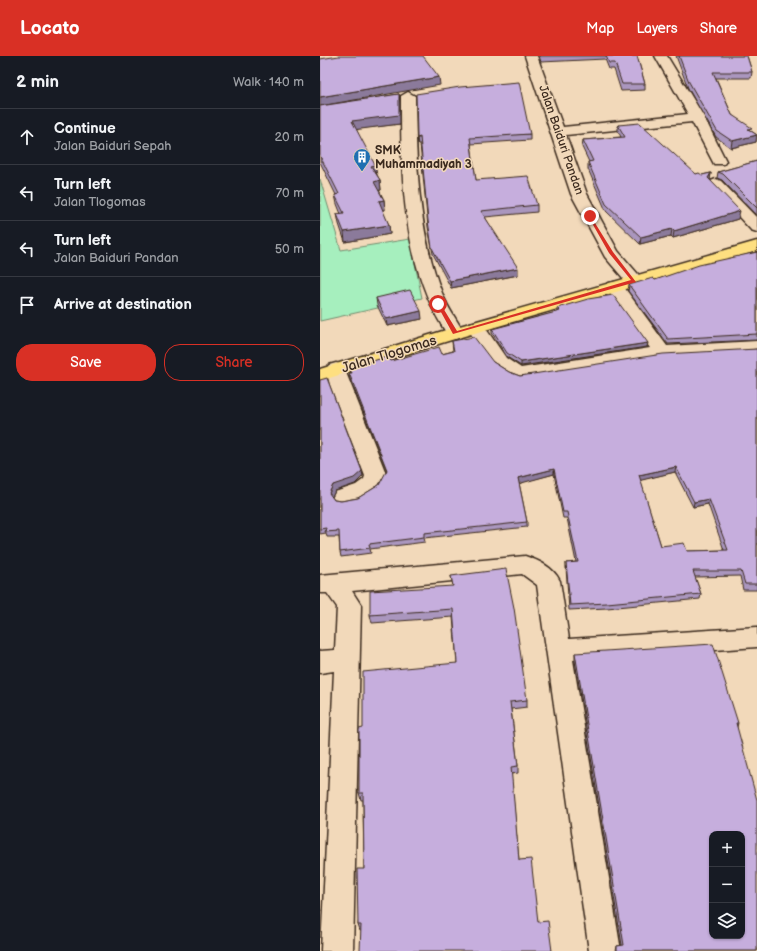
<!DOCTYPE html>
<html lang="en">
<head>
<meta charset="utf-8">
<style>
  :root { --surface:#171b24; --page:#242831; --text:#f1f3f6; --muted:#9ea1a6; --line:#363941; --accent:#d93025 }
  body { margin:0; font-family:"Balsamiq Sans",sans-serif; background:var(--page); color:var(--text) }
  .controls { position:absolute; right:12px; bottom:12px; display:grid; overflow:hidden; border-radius:8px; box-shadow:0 1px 3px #0004 }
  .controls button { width:36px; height:36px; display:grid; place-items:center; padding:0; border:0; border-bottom:1px solid var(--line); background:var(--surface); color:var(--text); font:20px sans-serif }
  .stop { position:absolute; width:12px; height:12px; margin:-9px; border:3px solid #d93025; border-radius:50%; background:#fff }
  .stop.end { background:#d93025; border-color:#fff; box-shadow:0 1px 4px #0008 }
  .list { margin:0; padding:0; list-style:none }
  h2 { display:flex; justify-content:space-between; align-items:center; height:52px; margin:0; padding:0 16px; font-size:17px }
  h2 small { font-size:13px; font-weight:400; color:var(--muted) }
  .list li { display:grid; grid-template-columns:26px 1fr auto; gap:12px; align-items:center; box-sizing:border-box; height:56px; padding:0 16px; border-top:1px solid var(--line) }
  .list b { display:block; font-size:15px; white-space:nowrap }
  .list p { margin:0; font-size:13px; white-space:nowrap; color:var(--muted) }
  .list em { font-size:13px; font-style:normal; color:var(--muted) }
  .actions { display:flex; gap:8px; padding:12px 16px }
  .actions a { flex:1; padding:9px 0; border:1px solid var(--accent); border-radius:16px; text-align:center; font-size:14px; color:var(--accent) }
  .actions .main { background:var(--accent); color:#fff }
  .icon { flex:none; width:22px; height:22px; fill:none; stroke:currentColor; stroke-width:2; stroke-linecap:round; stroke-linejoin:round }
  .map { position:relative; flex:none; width:437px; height:895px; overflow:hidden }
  header { display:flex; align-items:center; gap:24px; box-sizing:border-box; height:56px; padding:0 20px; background:var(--accent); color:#fff }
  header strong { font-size:19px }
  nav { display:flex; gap:22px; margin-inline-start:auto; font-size:14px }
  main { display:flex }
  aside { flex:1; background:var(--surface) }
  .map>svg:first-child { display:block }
</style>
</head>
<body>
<header>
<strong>Locato</strong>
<nav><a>Map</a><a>Layers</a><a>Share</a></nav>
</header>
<main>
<aside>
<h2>2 min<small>Walk · 140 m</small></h2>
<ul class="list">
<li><svg class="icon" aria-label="ahead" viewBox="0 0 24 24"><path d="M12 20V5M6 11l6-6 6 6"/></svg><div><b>Continue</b><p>Jalan Baiduri Sepah</p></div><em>20 m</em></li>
<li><svg class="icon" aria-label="left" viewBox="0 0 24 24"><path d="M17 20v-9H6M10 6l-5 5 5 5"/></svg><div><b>Turn left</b><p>Jalan Tlogomas</p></div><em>70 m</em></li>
<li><svg class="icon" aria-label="left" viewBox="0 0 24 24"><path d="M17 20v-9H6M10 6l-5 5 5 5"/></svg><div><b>Turn left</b><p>Jalan Baiduri Pandan</p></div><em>50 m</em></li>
<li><svg class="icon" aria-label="arrive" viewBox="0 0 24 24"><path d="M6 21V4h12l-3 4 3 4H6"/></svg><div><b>Arrive at destination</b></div></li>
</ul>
<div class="actions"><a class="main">Save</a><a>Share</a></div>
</aside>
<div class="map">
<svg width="437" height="895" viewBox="0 0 437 895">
  <rect width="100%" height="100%" fill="#f2d9ba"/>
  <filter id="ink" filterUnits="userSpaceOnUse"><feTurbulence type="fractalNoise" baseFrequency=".025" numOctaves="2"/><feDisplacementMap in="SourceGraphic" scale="8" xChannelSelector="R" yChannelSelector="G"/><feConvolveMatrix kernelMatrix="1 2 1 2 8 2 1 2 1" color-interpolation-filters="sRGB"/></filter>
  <g filter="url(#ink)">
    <polygon fill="#a6efbe" stroke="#708c6e" points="0,123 21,194 90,183 102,242 0,265"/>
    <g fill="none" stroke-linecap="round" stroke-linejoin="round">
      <g stroke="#3b2a1e" stroke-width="3">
        <g id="minor">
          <polygon points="205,0 217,0 243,71 368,58 335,0 347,0 384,61 406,105 404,108 394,108 372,66 246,79 267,138 298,195 324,225 321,229 315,230 309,229 285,201 251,138"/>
          <path d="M88,36L95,40C96,105 98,176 122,237C127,251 137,264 144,277L141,281L135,283L129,281C82,212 81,121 81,40Z"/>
          <polygon points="396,123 401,125 437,162 437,176 431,174 391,131 388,128 391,125"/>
          <path d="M295,226L301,227L347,290L437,285V297L342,302L200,324C170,316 162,296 147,271L150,267L156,266L162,267L186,302L201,312L330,292L286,231L289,227Z"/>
          <path d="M16,307L23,309L67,420C62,439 34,453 15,448L12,442L15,436L36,429L44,423L45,420L10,329L6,313L9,309Z"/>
          <path d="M205,500C220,505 233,511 240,525L249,583L437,571V591L253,604L301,895H269L217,529L202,518L32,535L41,549L33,895H1L14,615L0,617V595L15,594L17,551L7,537H0V519Z"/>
        </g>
      </g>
      <g stroke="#3b2a1e" stroke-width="3">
        <polygon id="primary" points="437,185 437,195 141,281 0,325 0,313 129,273"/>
      </g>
      <use href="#minor" fill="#f2d9ba" fill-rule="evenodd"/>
      <use href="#primary" fill="#fedf80" fill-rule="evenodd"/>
    </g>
    <g fill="#aa96be" stroke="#3b2a1e" fill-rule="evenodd">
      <polygon points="219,0 317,0 325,28 325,34 301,35 294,13 289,13 285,3 221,6"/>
      <polygon points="356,0 427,0 432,16 431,22 396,22 412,59 431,75 437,79 436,86 411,92 396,81 368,32"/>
      <polygon points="79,38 80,47 80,68 36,73 57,119 60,124 61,134 59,134 64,144 65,154 62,154 69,169 70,178 25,186 19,168 17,158 21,158 17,148 15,139 16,139 0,106 0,50"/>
      <polygon points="298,69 376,118 382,119 391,117 390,124 418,163 353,182 351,180 320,188 286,155 268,113 268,106 269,106 262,91 263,84 301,81 298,75"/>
      <polygon points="210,78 210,84 151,88 156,124 217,149 217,156 165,161 198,219 131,232 113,198 108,171 100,88 98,88 97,82"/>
      <polygon points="437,105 437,160 402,124 397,122 398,116"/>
      <polygon points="437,196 437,284 348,288 308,235 309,229 335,224"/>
      <polygon points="56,242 102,263 67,270 57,249"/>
      <polygon points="237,252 327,291 201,310 187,301 172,277 172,273 237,256"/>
      <path d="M132,285L173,306L189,316L200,320L437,293V534H423L420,520L375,521L381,538L380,543L287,552L249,554L246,512V507L256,506L247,462H243L234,418L199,427L207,466V471L104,482L105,486L50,493L51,497L21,501L20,496L19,481H7L6,477L0,478V324L42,415L43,420L35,428L15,435L12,441L14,444L21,445L38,442L59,429L67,415L30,323L29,317H31L30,312L71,305L122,298L133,295ZM355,416L373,451L388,448L404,494L367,495L341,490L320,424Z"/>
      <polygon points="131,520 207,644 207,651 191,653 198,710 198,717 191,718 199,804 218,866 232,895 40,875 38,869 44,813 43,744 41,744 39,737 43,672 137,607 133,561 52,567 50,559 133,530"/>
      <polygon points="255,597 418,667 417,671 437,895 296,895 297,890 302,889 255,605"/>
    </g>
    <g fill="#8b7a9b" stroke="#3b2a1e">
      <polygon points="119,21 120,29 0,50 0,41"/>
      <polygon points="79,38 80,47 80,68 33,74 32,65"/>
      <polygon points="437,79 436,86 411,92 412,85"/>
      <polygon points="55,109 57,119 51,110"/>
      <polygon points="391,117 390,124 387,129 388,122"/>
      <polygon points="60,124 61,134 55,135 54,126"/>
      <polygon points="64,144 65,154 60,155 59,145"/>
      <polygon points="420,155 418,163 353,182 354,175"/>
      <polygon points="69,169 70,178 25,186 24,176"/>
      <polygon points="352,173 351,180 320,188 321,181"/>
      <polygon points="198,212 198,219 131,232 130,225"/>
      <polygon points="101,255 102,263 67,270 66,263"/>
      <polygon points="328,287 327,291 201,310 201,306"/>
      <polygon points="356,411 355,416 318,425 319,419"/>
      <polygon points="234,413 234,418 198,428 198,422"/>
      <polygon points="42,415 43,420 35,428 15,435 11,443 9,437 13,429"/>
      <polygon points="389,443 388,448 373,451 374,446"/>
    </g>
    <g fill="#c6aedd" stroke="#3b2a1e" fill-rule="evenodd">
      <polygon points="19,0 103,0 119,21 0,41 0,3"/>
      <polygon points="286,0 317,0 325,28 302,28 295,7 289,7"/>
      <polygon points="359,0 427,0 432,16 393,16 412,59 432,72 428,73 437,79 412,85 397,75 369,26"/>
      <polygon points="199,26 210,78 150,82 156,124 208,120 217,149 161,155 198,212 130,225 112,192 108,165 100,81 97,82 96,38 140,31"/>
      <polygon points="79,38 79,59 32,65 55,109 51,110 60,124 54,126 64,144 59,145 69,169 24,176 17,158 24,157 15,139 19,138 0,100 0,50"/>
      <polygon points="320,67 376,118 379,117 382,119 391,117 388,122 420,155 354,175 352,173 321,181 286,148 268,106 273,105 263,84 305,81 298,69"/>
      <polygon points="437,105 437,152 403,118 398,116"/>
      <polygon points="437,196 437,278 348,283 309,229 333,222 335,224 379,209"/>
      <polygon points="90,234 101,255 66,263 56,242"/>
      <polygon points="293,239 328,287 201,306 187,297 172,273 240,255 237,252 268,243"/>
      <path d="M154,281L173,306L189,316L200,320L343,298L437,293V528H425L421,515H373L381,538L287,547L250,549L246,507L258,506L247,456H243L234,413L198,422L207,466L104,477V481L49,488L50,492L20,496L19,475L5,476L6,472L0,473V324L7,322L42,415L34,422L13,429L9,437L14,444L21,445L38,442L59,429L67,414L29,317H32L30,312L69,300L71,305L119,291L122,298L134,295L132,285ZM356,411L374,446L389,443L408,494L367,495L364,487L341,490L319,419Z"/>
      <polygon points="186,513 194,552 207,644 190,646 198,710 191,711 199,804 211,803 218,866 228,865 232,895 40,895 41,869 38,869 37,813 44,813 43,737 39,737 39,673 43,672 43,616 137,607 133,553 50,559 50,535 133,530 131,520"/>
      <path d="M393,588L418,667H416L437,744V895H297V890L304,889L255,597ZM392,778H422V880H392Z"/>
    </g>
  </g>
  <polygon fill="#d93025" points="270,159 293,196 316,226 133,278 116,247 120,247 137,275 311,224 289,197 268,160"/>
  <defs>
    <g id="building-pin" transform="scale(0.9)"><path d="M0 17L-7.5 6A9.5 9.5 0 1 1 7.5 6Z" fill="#1f6fb2" stroke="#f2d9ba"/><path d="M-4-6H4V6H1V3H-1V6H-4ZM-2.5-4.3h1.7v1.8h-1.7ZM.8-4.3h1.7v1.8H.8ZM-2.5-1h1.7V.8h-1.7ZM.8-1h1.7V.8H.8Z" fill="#fff"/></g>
  </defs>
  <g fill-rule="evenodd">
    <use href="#building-pin" x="42" y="101"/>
  </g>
  <g text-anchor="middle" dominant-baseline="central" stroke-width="3" stroke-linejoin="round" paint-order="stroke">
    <g font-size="12" fill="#3b2a1e" stroke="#f2d9ba">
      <text transform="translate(241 84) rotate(71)">Jalan Baiduri Pandan</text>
    </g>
    <g font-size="12" font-weight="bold" fill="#3b2a1e" stroke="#f2d9ba" text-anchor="start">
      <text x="55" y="94">SMK<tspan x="55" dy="14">Muhammadiyah 3</tspan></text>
    </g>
    <g font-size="14" fill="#3b2a1e" stroke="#f2d9ba">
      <text transform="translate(69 298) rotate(-17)">Jalan Tlogomas</text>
    </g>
  </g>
</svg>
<div class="controls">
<button>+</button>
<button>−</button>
<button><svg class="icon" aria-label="layers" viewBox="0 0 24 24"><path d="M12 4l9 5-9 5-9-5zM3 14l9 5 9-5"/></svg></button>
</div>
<div class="stop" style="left:118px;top:248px"></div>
<div class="stop end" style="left:270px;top:160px"></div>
</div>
</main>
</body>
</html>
